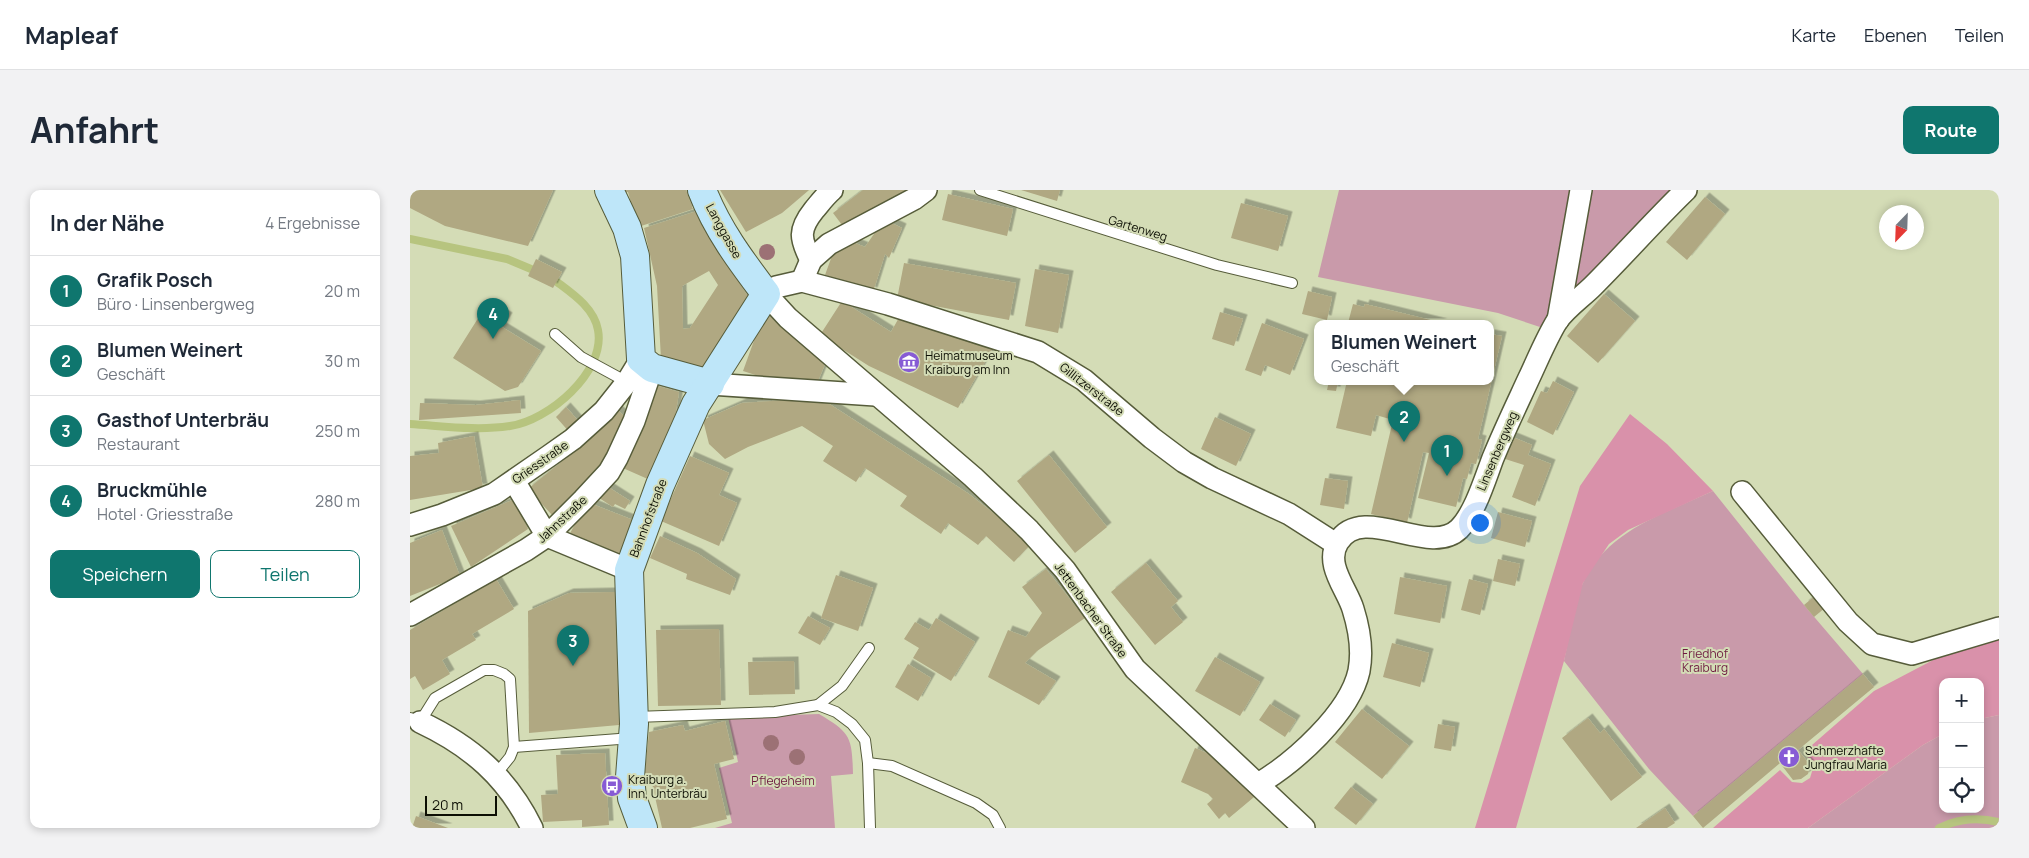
<!DOCTYPE html>
<html lang="de">
<head>
<meta charset="utf-8">
<style>
  :root { --surface:#fff; --page:#f2f2f3; --text:#1f2937; --muted:#747a83; --line:#e0e1e3; --accent:#0f766e }
  body { margin:0; font-family:Manrope,sans-serif; background:var(--page); color:var(--text) }
  .controls { position:absolute; right:15px; bottom:15px; display:grid; overflow:hidden; border-radius:10px; box-shadow:0 2px 8px #0003 }
  .controls button { width:45px; height:45px; display:grid; place-items:center; padding:0; border:0; border-bottom:1px solid var(--line); background:var(--surface); color:var(--text); font:25px sans-serif }
  .compass { position:absolute; left:1469px; top:15px; width:45px; height:45px; border-radius:50%; background:var(--surface); box-shadow:0 2px 8px #0003; rotate:203deg }
  .scale { position:absolute; left:15px; bottom:12px; width:72px; box-sizing:border-box; padding-left:5px; border:2px solid #0d0f04; border-top:0; font-size:14px; line-height:18px; white-space:nowrap; color:#0d0f04; -webkit-text-stroke:4px #d4dcb6; paint-order:stroke }
  .you { position:absolute; left:1069px; top:332px; width:18px; height:18px; margin:-12px; border:4px solid #fff; border-radius:50%; background:#1a73e8; box-shadow:0 0 0 8px #1a73e833 }
  .badge { display:grid; place-items:center; width:32px; height:32px; border-radius:50%; background:var(--accent); color:#fff; font-size:16px; font-weight:700 }
  .pin { position:absolute; translate:-50% -41px; filter:drop-shadow(0 1px 2px #0008) }
  .pin::after { content:''; position:absolute; top:26px; width:18px; height:15px; background:inherit; clip-path:polygon(0 0,100% 0,50% 100%) }
  .popup { position:absolute; left:904px; top:130px; width:180px; height:65px; box-sizing:border-box; display:grid; place-content:center; border-radius:10px; background:var(--surface); filter:drop-shadow(0 1px 4px #0005); font-size:16px; white-space:nowrap; color:var(--muted) }
  .popup b { font-size:19px; color:var(--text) }
  .popup::after { content:''; position:absolute; left:50%; top:100%; margin-left:-10px; border:10px solid transparent; border-top-color:var(--surface) }
  .list { margin:0; padding:0; list-style:none }
  h2 { display:flex; justify-content:space-between; align-items:center; height:65px; margin:0; padding:0 20px; font-size:21px }
  h2 small { font-size:16px; font-weight:400; color:var(--muted) }
  .list li { display:grid; grid-template-columns:32px 1fr auto; gap:15px; align-items:center; box-sizing:border-box; height:70px; padding:0 20px; border-top:1px solid var(--line) }
  .list b { display:block; font-size:19px; white-space:nowrap }
  .list p { margin:0; font-size:16px; white-space:nowrap; color:var(--muted) }
  .list em { font-size:16px; font-style:normal; color:var(--muted) }
  .actions { display:flex; gap:10px; padding:15px 20px }
  .actions a { flex:1; padding:11px 0; border:1px solid var(--accent); border-radius:10px; text-align:center; font-size:18px; color:var(--accent) }
  .actions .main { background:var(--accent); color:#fff }
  .icon { flex:none; width:28px; height:28px; fill:none; stroke:currentColor; stroke-width:2; stroke-linecap:round; stroke-linejoin:round }
  .map { position:relative; flex:none; width:1589px; height:638px; overflow:hidden; border-radius:10px }
  header { display:flex; align-items:center; gap:30px; box-sizing:border-box; height:70px; padding:0 25px; background:var(--surface); border-bottom:1px solid var(--line) }
  header strong { font-size:24px }
  nav { display:flex; gap:28px; margin-inline-start:auto; font-size:18px }
  .intro { display:flex; align-items:center; justify-content:space-between; box-sizing:border-box; height:120px; padding:0 30px }
  h1 { margin:0; font-size:35px }
  .button { padding:12px 22px; border-radius:10px; background:var(--accent); color:#fff; font-size:18px; font-weight:700 }
  main { display:flex; gap:30px; padding:0 30px }
  aside { flex:1; background:var(--surface); border-radius:10px; box-shadow:0 2px 8px #0003 }
  .map>svg:first-child { display:block }
</style>
</head>
<body>
<header>
<strong>Mapleaf</strong>
<nav><a>Karte</a><a>Ebenen</a><a>Teilen</a></nav>
</header>
<div class="intro"><h1>Anfahrt</h1><a class="button">Route</a></div>
<main>
<aside>
<h2>In der Nähe<small>4 Ergebnisse</small></h2>
<ul class="list">
<li><span class="badge">1</span><div><b>Grafik Posch</b><p>Büro · Linsenbergweg</p></div><em>20 m</em></li>
<li><span class="badge">2</span><div><b>Blumen Weinert</b><p>Geschäft</p></div><em>30 m</em></li>
<li><span class="badge">3</span><div><b>Gasthof Unterbräu</b><p>Restaurant</p></div><em>250 m</em></li>
<li><span class="badge">4</span><div><b>Bruckmühle</b><p>Hotel · Griesstraße</p></div><em>280 m</em></li>
</ul>
<div class="actions"><a class="main">Speichern</a><a>Teilen</a></div>
</aside>
<div class="map">
<svg width="1589" height="638" viewBox="0 0 1589 638">
  <defs>
    <filter id="shadow"><feDropShadow dx="4.5" dy="-4.5" stdDeviation="0" flood-color="#0004"/></filter>
  </defs>
  <rect width="100%" height="100%" fill="#d4dcb6"/>
  <g fill="#c99aaa">
    <polygon points="929,0 1164,0 1142,110 1133,138 1088,123 908,87"/>
    <polygon points="1175,0 1266,0 1177,93 1166,97 1162,89"/>
    <path d="M1303,301L1394,415L1453,484L1283,626L1239,579L1154,471C1159,450 1164,411 1173,393C1197,340 1254,324 1303,301Z"/>
    <path d="M409,524C441,543 442,547 443,584L421,586L425,638H305L322,633L309,578L328,572L318,527Z"/>
    <polygon points="1589,525 1589,638 1398,638 1513,555 1533,544 1533,619 1570,619 1570,529"/>
  </g>
  <g fill="#d991aa">
    <polygon points="1220,224 1257,254 1303,301 1218,340 1199,354 1173,393 1154,471 1106,638 1065,638 1170,296"/>
    <polygon points="1589,444 1589,525 1570,529 1570,492 1533,492 1533,544 1513,555 1398,638 1303,638 1370,580 1382,592 1392,593 1400,588 1404,575 1394,562 1464,501 1546,458"/>
  </g>
  <g fill="none" stroke-linecap="round" stroke-linejoin="round">
    <g stroke="#b7c47f" stroke-width="8">
      <polyline points="0,49 97,69 121,79"/>
      <path d="M0,234C33,236 67,241 100,236C138,231 196,182 188,140C184,118 163,104 147,92"/>
      <path d="M1529,638C1547,629 1568,627 1589,632"/>
    </g>
  </g>
  <g fill="#b0a882" fill-rule="evenodd" filter="url(#shadow)">
    <polygon points="0,0 143,0 118,56 35,36 0,18"/>
    <polygon points="214,0 276,0 283,19 228,37 218,2 214,3"/>
    <polygon points="310,0 399,0 372,23 336,42"/>
    <polygon points="453,0 500,0 432,35 423,23"/>
    <polygon points="611,0 650,0 647,11"/>
    <polygon points="538,4 603,19 597,46 532,30"/>
    <polygon points="1295,7 1315,24 1277,70 1256,52"/>
    <polygon points="831,13 878,26 868,61 821,48"/>
    <path d="M287,21L310,63L341,111L299,179L251,169L247,96L234,38ZM299,81L308,95L280,138L273,139L272,96Z"/>
    <polygon points="479,32 492,38 479,68 475,64 463,102 415,85 423,63 440,51 455,57 468,38"/>
    <polygon points="126,69 152,82 143,98 118,86"/>
    <polygon points="494,73 606,93 599,130 487,109"/>
    <polygon points="625,79 659,85 648,143 615,136"/>
    <polygon points="898,101 922,107 917,130 892,124"/>
    <polygon points="1194,104 1225,131 1188,173 1157,146"/>
    <polygon points="432,111 481,142 491,124 584,156 548,218 459,176 410,145"/>
    <polygon points="77,114 98,127 92,137 131,161 108,197 95,201 43,168"/>
    <polygon points="943,114 954,117 955,114 1033,133 938,133"/>
    <polygon points="810,122 833,129 824,156 802,149"/>
    <polygon points="354,123 359,123 417,169 406,196 355,188 333,181"/>
    <polygon points="852,133 894,149 880,185 855,175 851,186 835,180"/>
    <polygon points="1080,144 1092,146 1068,249 1072,250 1066,274 1061,273 1057,289 1053,288 1046,317 1008,308 1019,263 1013,262 997,333 961,324 983,230 966,225 961,246 926,238 937,191 1080,191"/>
    <polygon points="919,191 928,191 926,201 917,200"/>
    <polygon points="1143,191 1164,202 1143,245 1117,232 1131,201 1137,203"/>
    <polygon points="241,194 269,202 263,240 240,290 206,275"/>
    <polygon points="410,208 559,304 591,329 619,356 604,372 576,346 568,355 538,333 531,344 490,316 497,306 455,278 446,292 413,271 423,256 392,236 338,257 315,269 299,254 293,230 332,213"/>
    <polygon points="110,210 111,223 9,230 10,213 66,215"/>
    <polygon points="204,216 218,230 205,260 180,293 142,325 118,299 156,268"/>
    <polygon points="156,217 171,234 161,244 146,227"/>
    <polygon points="805,227 841,244 826,276 791,259"/>
    <polygon points="64,246 73,298 0,310 0,266 29,263 28,253"/>
    <polygon points="1100,246 1122,255 1118,265 1141,274 1125,316 1102,307 1114,275 1092,268"/>
    <polygon points="639,265 697,337 665,363 607,291"/>
    <polygon points="280,266 319,283 309,305 327,313 309,356 251,331"/>
    <polygon points="915,288 938,291 934,319 910,315"/>
    <polygon points="195,295 220,311 215,319 205,314 203,317 186,306"/>
    <polygon points="105,309 118,339 61,377 41,336"/>
    <polygon points="177,312 223,330 208,366 158,347"/>
    <polygon points="1088,322 1122,331 1115,357 1081,348"/>
    <polygon points="32,340 50,386 0,406 0,353"/>
    <polygon points="250,346 287,363 326,389 320,405 276,389 277,384 240,368"/>
    <polygon points="1088,369 1110,374 1105,396 1083,391"/>
    <polygon points="736,373 768,411 761,417 773,432 745,455 701,402"/>
    <polygon points="636,379 675,428 627,461 615,473 646,491 629,515 578,487 598,440 616,447 632,423 612,397"/>
    <polygon points="426,385 463,398 448,441 411,428"/>
    <polygon points="990,387 1037,396 1030,433 984,424"/>
    <polygon points="86,389 104,419 62,444 66,450 32,470 40,484 13,500 5,486 0,489 0,440"/>
    <polygon points="1059,389 1078,394 1070,425 1051,420"/>
    <polygon points="205,402 209,535 119,543 118,421 159,403"/>
    <polygon points="1406,405 1416,417 1404,427 1394,415"/>
    <polygon points="398,426 420,438 410,455 388,443"/>
    <polygon points="526,428 565,452 541,491 503,468 509,458 494,449 505,432 519,440"/>
    <polygon points="309,439 311,515 248,516 246,440"/>
    <polygon points="982,453 1019,463 1010,497 973,487"/>
    <polygon points="805,467 850,492 830,526 785,501"/>
    <polygon points="384,471 385,504 339,505 338,472"/>
    <polygon points="498,474 521,488 508,511 485,497"/>
    <polygon points="1453,484 1464,497 1388,560 1400,575 1398,584 1391,589 1383,590 1370,573 1293,638 1283,626"/>
    <polygon points="860,514 886,530 875,547 849,530"/>
    <polygon points="952,519 999,556 972,589 925,552"/>
    <polygon points="1178,528 1190,543 1194,539 1232,587 1201,611 1152,548"/>
    <polygon points="315,531 324,569 304,574 317,629 280,638 252,638 241,589 234,591 239,542 273,535 275,541"/>
    <polygon points="1028,534 1045,537 1041,561 1024,558"/>
    <polygon points="785,558 811,569 844,607 819,628 815,623 809,629 797,614 803,609 798,604 771,592"/>
    <polygon points="195,563 199,635 172,637 172,630 133,632 131,605 148,604 146,565"/>
    <polygon points="941,597 963,614 946,635 924,618"/>
    <polygon points="1255,618 1265,633 1257,638 1226,638"/>
    <polygon points="6,626 38,638 2,638"/>
  </g>
  <g fill="none" stroke-linecap="round" stroke-linejoin="round">
    <g stroke="#565c3a" stroke-width="12">
      <g id="lane">
        <polyline points="570,0 807,75 882,93"/>
        <polyline points="145,144 171,167 217,192"/>
        <polyline points="408,515 432,496 459,458"/>
        <polyline points="225,527 365,522 408,515 426,522 442,534 455,550 458,573 460,638"/>
        <polyline points="0,528 10,532 25,508 74,480 84,480 94,484 100,489 104,557 100,567 87,583"/>
        <polyline points="104,557 222,548"/>
        <polyline points="458,573 482,576 566,613 583,625 590,638"/>
      </g>
    </g>
    <g stroke="#565c3a" stroke-width="24">
      <g id="street">
        <path d="M401,70C390,49 388,40 404,20C410,13 415,6 422,0"/>
        <polyline points="392,91 401,70 419,54 504,9 516,0"/>
        <polyline points="1148,130 1171,0"/>
        <polyline points="300,194 465,205"/>
        <polyline points="104,291 137,346 219,380"/>
        <polyline points="1332,302 1438,432 1462,454 1502,464 1589,438"/>
        <polyline points="0,335 32,325 84,304 139,266 163,249 194,221 217,192 231,169"/>
        <polyline points="0,425 116,360 137,346 173,310 199,282 207,268 224,231 242,178"/>
        <path d="M10,532C61,556 97,587 122,638"/>
        <path d="M848,594C884,573 940,523 949,481C953,460 949,438 943,419C937,399 914,374 928,352C953,312 1019,368 1049,339C1065,323 1075,289 1083,268C1094,241 1107,214 1119,188C1128,169 1136,149 1147,131C1156,118 1172,107 1183,96C1215,64 1244,31 1276,0"/>
        <polyline points="894,638 725,479 655,380 619,340 563,287 378,128 356,104 366,97 392,91 478,114 628,162 674,190 742,248 774,272 802,288 879,324 926,354"/>
      </g>
    </g>
    <g stroke="#565c3a" stroke-width="30">
      <g id="secondary">
        <polyline points="199,0 217,38 225,66 231,169 242,178 300,194"/>
        <path d="M233,638L222,608L220,587L224,534L219,380L250,295L286,214L356,104C331,71 307,39 292,0"/>
      </g>
    </g>
    <use href="#lane" stroke="#fff" stroke-width="10"/>
    <use href="#street" stroke="#fff" stroke-width="21"/>
    <use href="#secondary" stroke="#bee6f9" stroke-width="28"/>
  </g>
  <g fill="#9c7175">
    <circle cx="357" cy="62" r="8"/>
    <circle cx="361" cy="553" r="8"/>
    <circle cx="387" cy="567" r="8"/>
  </g>
  <defs>
    <g id="museum-disc" transform="scale(1.125)"><circle r="9.5" fill="#875bd5" stroke="#d4dcb6"/><path d="M0-6L6-3V-2H-6V-3ZM-5-1h2V3h-2ZM-1-1h2V3h-2ZM3-1h2V3H3ZM-6 4H6V6H-6Z" fill="#fff"/></g>
    <g id="church-disc" transform="scale(1.125)"><circle r="9.5" fill="#875bd5" stroke="#d4dcb6"/><path d="M-1.2-6h2.4v3.5h3.3v2.4h-3.3V6h-2.4V-.1h-3.3v-2.4h3.3Z" fill="#fff"/></g>
    <g id="bus-disc" transform="scale(1.125)"><circle r="9.5" fill="#875bd5" stroke="#d4dcb6"/><path d="M-5-6H5V4H4V6H2V4H-2V6H-4V4H-5ZM-3.5-4V0h7V-4ZM-3.5 1.2v1.5H-2V1.2ZM2 1.2v1.5H3.5V1.2Z" fill="#fff"/></g>
  </defs>
  <g fill-rule="evenodd">
    <use href="#museum-disc" x="499" y="172"/>
    <use href="#church-disc" x="1379" y="567"/>
    <use href="#bus-disc" x="202" y="596"/>
  </g>
  <g text-anchor="middle" dominant-baseline="central" stroke-width="4" stroke-linejoin="round" paint-order="stroke">
    <g font-size="12" fill="#0d0f04" stroke="#d4dcb6">
      <text transform="translate(728 38) rotate(17)">Gartenweg</text>
      <text transform="translate(314 41) rotate(61)">Langgasse</text>
      <text transform="translate(682 199) rotate(38)">Gillitzerstraße</text>
      <text transform="translate(1087 261) rotate(-67)">Linsenbergweg</text>
      <text transform="translate(130 272) rotate(-35)">Griesstraße</text>
      <text transform="translate(238 328) rotate(-69)">Bahnhofstraße</text>
      <text transform="translate(152 329) rotate(-43)">Jahnstraße</text>
      <text transform="translate(681 420) rotate(54)">Jettenbacher Straße</text>
    </g>
    <g font-size="12" fill="#0d0f04" stroke="#d4dcb6" text-anchor="start">
      <text x="515" y="165">Heimatmuseum<tspan x="515" dy="14">Kraiburg am Inn</tspan></text>
      <text x="1395" y="560">Schmerzhafte<tspan x="1395" dy="14">Jungfrau Maria</tspan></text>
      <text x="218" y="589">Kraiburg a.<tspan x="218" dy="14">Inn, Unterbräu</tspan></text>
    </g>
    <g font-size="12" fill="#6e1a40" stroke="#d4dcb6">
      <text x="1295" y="463">Friedhof<tspan x="1295" dy="14">Kraiburg</tspan></text>
      <text x="373" y="590">Pflegeheim</text>
    </g>
  </g>
</svg>
<div class="controls">
<button>+</button>
<button>−</button>
<button><svg class="icon" aria-label="locate" viewBox="0 0 24 24"><circle cx="12" cy="12" r="6"/><path d="M12 2v4M12 18v4M2 12h4M18 12h4"/></svg></button>
</div>
<svg class="compass" viewBox="-18 -18 36 36"><path d="M0-13l5 13h-10z" fill="#e53935"/><path d="M0 13l5-13h-10z" fill="#747a83"/></svg>
<div class="scale">20 m</div>
<div class="you"></div>
<div class="pin badge" style="left:1037px;top:286px">1</div>
<div class="pin badge" style="left:994px;top:252px">2</div>
<div class="popup"><b>Blumen Weinert</b>Geschäft</div>
<div class="pin badge" style="left:163px;top:476px">3</div>
<div class="pin badge" style="left:83px;top:149px">4</div>
</div>
</main>
</body>
</html>
